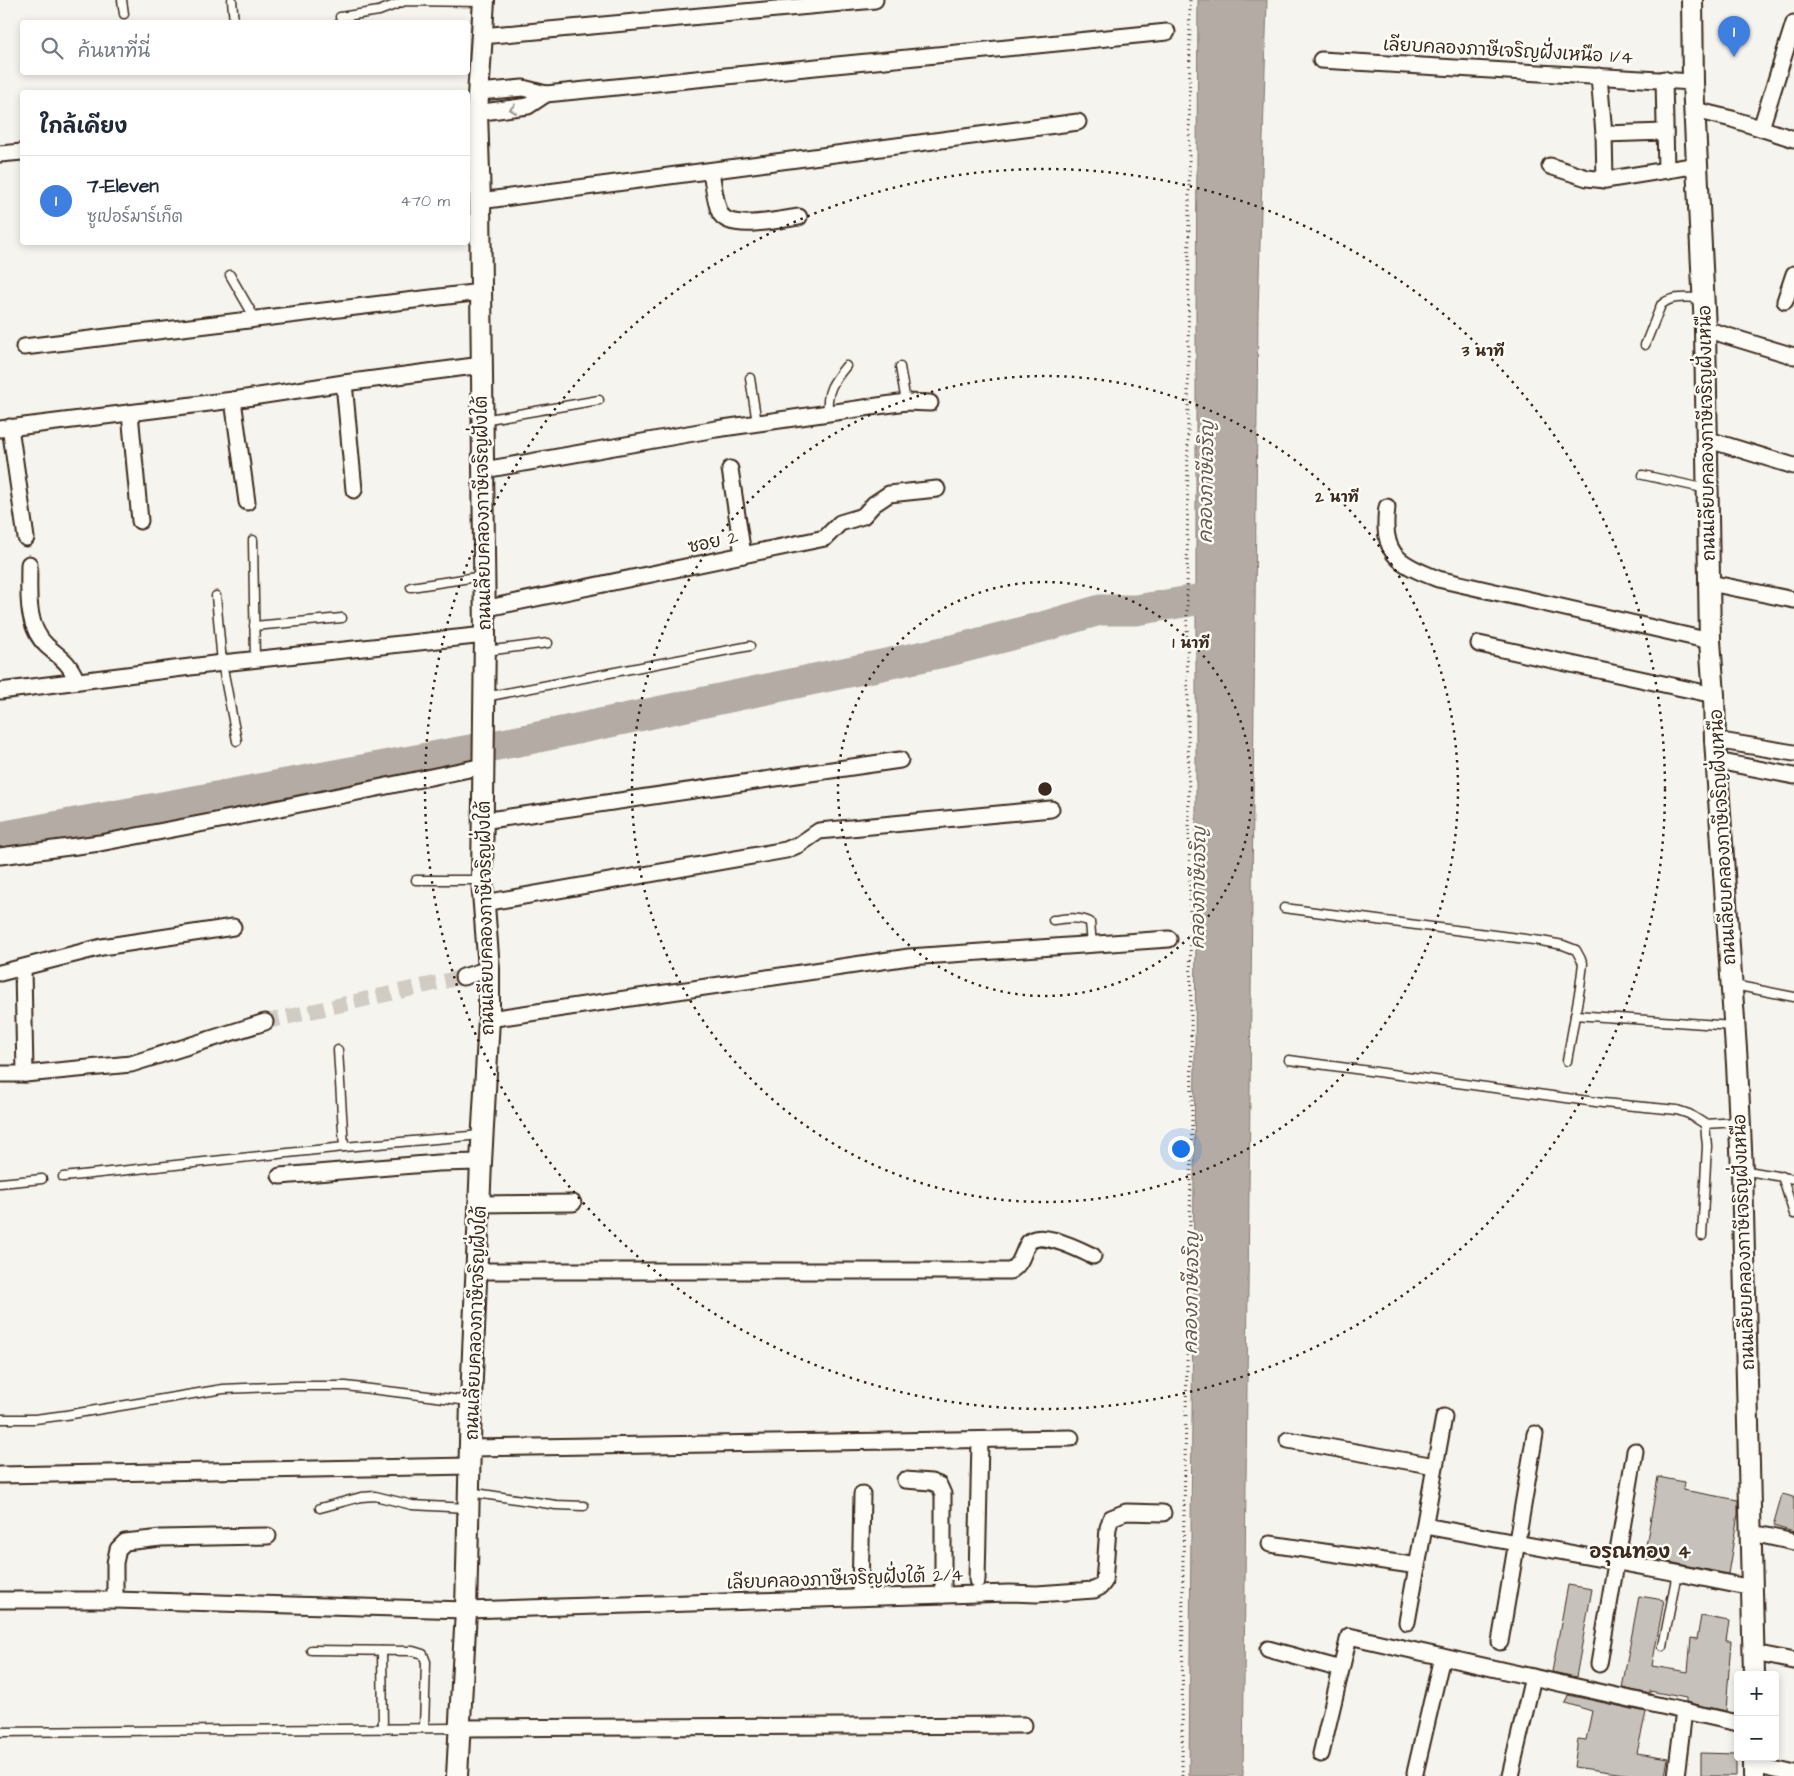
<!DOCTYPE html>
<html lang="th">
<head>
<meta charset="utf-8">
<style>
  :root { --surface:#fff; --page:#f2f2f3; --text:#1f2937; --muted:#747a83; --line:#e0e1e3; --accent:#7c3aed }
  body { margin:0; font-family:"Architects Daughter","Playpen Sans Thai",sans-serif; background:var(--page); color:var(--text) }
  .controls { position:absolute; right:15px; bottom:15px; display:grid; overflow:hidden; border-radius:5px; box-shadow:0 2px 8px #0003 }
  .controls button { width:45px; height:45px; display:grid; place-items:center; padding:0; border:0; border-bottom:1px solid var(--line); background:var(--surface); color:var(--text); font:25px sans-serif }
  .you { position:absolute; left:1180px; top:1148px; width:18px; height:18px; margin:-12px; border:4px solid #fff; border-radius:50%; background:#1a73e8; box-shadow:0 0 0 8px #1a73e833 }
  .badge { display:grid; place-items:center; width:32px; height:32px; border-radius:50%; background:var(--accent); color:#fff; font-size:16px; font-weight:700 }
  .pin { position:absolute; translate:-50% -41px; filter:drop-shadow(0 1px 2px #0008) }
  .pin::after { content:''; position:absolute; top:26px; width:18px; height:15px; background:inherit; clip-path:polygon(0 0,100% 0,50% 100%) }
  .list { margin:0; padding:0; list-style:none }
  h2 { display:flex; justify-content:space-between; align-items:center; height:65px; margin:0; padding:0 20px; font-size:21px }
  h2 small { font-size:16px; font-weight:400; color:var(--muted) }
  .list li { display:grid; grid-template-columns:32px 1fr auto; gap:15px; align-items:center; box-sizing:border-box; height:90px; padding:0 20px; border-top:1px solid var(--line) }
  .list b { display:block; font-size:19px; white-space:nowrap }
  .list p { margin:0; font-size:16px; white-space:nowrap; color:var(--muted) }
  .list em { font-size:16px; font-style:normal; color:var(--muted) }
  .icon { flex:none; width:28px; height:28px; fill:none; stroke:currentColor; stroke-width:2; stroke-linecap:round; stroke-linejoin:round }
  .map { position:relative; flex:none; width:1794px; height:1776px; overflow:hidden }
  .search { position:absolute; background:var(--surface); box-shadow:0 2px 8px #0003; left:20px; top:20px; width:450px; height:55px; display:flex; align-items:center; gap:12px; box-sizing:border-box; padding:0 18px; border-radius:5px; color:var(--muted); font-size:19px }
  .panel { position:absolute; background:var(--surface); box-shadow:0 2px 8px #0003; left:20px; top:90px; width:450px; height:155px; border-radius:5px }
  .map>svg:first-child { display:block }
</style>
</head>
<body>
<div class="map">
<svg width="1794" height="1776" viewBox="0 0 1794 1776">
  <rect width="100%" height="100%" fill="#f5f4ee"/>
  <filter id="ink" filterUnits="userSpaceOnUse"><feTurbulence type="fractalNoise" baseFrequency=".02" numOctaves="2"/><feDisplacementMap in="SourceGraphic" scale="10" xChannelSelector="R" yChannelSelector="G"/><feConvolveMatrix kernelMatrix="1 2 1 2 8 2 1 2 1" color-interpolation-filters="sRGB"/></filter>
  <g filter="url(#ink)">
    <polygon fill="#b4aca4" stroke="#84786e" points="1198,0 1267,0 1258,313 1243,1776 1189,1776 1196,934 1196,316"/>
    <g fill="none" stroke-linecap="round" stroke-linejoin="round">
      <polyline stroke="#b4aca4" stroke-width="31" points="0,837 524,740 953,650 1042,627 1100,610 1136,610 1226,595"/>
    </g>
    <g fill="#c7c1bb" stroke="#3b2a1e">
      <polygon points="1658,1477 1684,1482 1683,1490 1738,1500 1738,1514 1728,1574 1644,1557"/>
      <polygon points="1782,1494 1794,1497 1794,1532 1773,1526"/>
      <polygon points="1568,1585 1592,1589 1576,1677 1552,1672"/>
      <polygon points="1639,1596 1664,1600 1652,1666 1688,1672 1691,1638 1697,1639 1701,1616 1729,1621 1726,1641 1731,1641 1726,1711 1686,1702 1686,1698 1650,1691 1650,1694 1622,1688"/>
      <polygon points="1568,1695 1646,1712 1637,1753 1668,1758 1665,1776 1632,1776 1632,1775 1574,1767 1578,1739 1586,1740 1592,1711 1565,1703"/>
      <polygon points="1701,1753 1736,1754 1736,1776 1701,1776"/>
    </g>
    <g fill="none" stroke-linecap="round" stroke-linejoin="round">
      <polyline stroke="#d0ccc4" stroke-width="15" stroke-dasharray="15 8" stroke-linecap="butt" points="265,1022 463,977"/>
      <g stroke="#3b2a1e" stroke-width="11">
        <g id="lane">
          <polyline points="122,0 124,14"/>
          <polyline points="232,0 234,22"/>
          <polyline points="340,17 379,11 405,1 482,2"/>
          <polyline points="230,275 256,320"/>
          <path d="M1645,345L1661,305C1671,295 1689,298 1702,298"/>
          <polyline points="900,367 906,402"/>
          <polyline points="750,378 757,423"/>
          <path d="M828,413C826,391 833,382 846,366"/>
          <polyline points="483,420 599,400"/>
          <polyline points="1643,475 1707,489"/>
          <polyline points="253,540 255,660"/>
          <polyline points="411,587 483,576"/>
          <polyline points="216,596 222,663 237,741"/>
          <polyline points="254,626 342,618"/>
          <polyline points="486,651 548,643"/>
          <polyline points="485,697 750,646"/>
          <polyline points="416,880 482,880"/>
          <polyline points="1284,908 1541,941 1563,945 1576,950 1583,963 1580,988 1567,1061"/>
          <path d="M1053,920C1065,919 1079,916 1090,922L1092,945"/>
          <polyline points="1734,985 1794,997"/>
          <polyline points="1575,1015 1733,1026"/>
          <polyline points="338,1050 344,1147"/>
          <polyline points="1289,1060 1603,1103 1677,1110 1689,1114 1705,1124 1707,1146 1702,1236"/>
          <polyline points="1705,1124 1738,1122"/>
          <polyline points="1742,1170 1794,1179"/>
          <polyline points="1782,1176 1794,1214"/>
          <polyline points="63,1177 344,1147 481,1135"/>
          <polyline points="0,1183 42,1179"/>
          <polyline points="0,1419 35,1419 66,1415 223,1389 295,1386 346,1386 469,1401"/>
          <polyline points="469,1492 556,1505 584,1506"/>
          <polyline points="320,1508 361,1497 375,1496 412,1505 467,1508"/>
          <polyline points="1663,1646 1677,1573"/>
          <polyline points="311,1650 413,1651 423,1654 426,1662 424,1728"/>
          <polyline points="382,1651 383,1729"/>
          <polyline points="0,1732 458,1728"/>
        </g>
      </g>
      <g stroke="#3b2a1e" stroke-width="19">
        <g id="street">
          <polyline points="482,36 875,0"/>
          <polyline points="1321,60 1693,82"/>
          <polyline points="1599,76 1604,134 1665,132"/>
          <polyline points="1664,79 1666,170"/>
          <polyline points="479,92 523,88 546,94 1167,32"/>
          <polyline points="1695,110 1732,119 1794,139"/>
          <polyline points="468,114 528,106 546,94"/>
          <polyline points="1761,128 1794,23"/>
          <polyline points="1604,134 1605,180"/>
          <polyline points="0,154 22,152"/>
          <polyline points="1550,166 1587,178 1605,180 1698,165"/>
          <path d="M711,171C713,183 715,202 720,213C730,232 781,219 799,217"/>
          <polyline points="480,201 1078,122"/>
          <polyline points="1785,301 1794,274"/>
          <polyline points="1705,329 1794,356"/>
          <polyline points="24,347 481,292"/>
          <polyline points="344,383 354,490"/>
          <polyline points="233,400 247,502"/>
          <polyline points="130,413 140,521"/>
          <polyline points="10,427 26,538"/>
          <polyline points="0,429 233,400 344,383 482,365"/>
          <polyline points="1706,439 1794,466"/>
          <polyline points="730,469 743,555"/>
          <polyline points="484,470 716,429 906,402 930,403"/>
          <path d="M1387,507C1385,524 1384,546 1399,559C1409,568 1425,574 1438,579L1710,641"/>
          <path d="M29,564C29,591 25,626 47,646C63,660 68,661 77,681"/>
          <polyline points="1710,583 1794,600"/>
          <polyline points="483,609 825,538 840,523 863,516 874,504 889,494 937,489"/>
          <polyline points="1479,644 1714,695"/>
          <polyline points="0,691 222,663 485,635"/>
          <polyline points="1715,740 1794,753"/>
          <polyline points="1717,761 1794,776"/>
          <polyline points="482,821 900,760"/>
          <polyline points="0,856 100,843 236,817 484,766"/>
          <polyline points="484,903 786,850 800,844 819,831 1051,809"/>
          <polyline points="23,968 25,1074"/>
          <polyline points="0,973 102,947 233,927"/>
          <polyline points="463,977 489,969"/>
          <polyline points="489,1019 909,957 1169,939"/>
          <polyline points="0,1074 25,1074 131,1064 265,1022"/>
          <polyline points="280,1176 438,1163 481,1162"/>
          <polyline points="481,1204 573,1203"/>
          <path d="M478,1271H1010C1021,1265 1022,1255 1027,1245C1036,1227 1080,1250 1093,1256"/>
          <polyline points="1288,1440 1435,1466"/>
          <polyline points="471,1448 1071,1438"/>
          <polyline points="0,1475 470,1466"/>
          <polyline points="905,1480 931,1482 939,1485 943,1494 943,1595"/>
          <polyline points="1425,1526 1677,1573 1752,1588"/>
          <polyline points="1752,1533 1794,1542"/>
          <polyline points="1270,1544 1418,1566"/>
          <polyline points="977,1580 980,1440"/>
          <polyline points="860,1597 862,1494"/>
          <polyline points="0,1600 115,1600 466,1610 1009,1593 1037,1594 1094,1590 1100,1587 1104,1582 1108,1528 1111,1518 1126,1512 1163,1513"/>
          <polyline points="115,1600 115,1563 118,1549 125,1542 161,1538 268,1536"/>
          <polyline points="1407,1622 1444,1417"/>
          <polyline points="1500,1642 1535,1434"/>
          <polyline points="1268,1649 1341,1669"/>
          <polyline points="1754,1653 1794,1661"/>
          <polyline points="1599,1664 1635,1451"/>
          <polyline points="460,1728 1024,1725"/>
          <polyline points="1321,1754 1349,1636 1684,1711"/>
          <polyline points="1754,1765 1794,1774"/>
          <polyline points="1415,1773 1442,1657"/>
          <polyline points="1510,1776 1533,1677"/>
          <polyline points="1676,1776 1684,1711 1738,1723"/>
        </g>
      </g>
      <g stroke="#3b2a1e" stroke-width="24">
        <g id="secondary">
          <polyline points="1692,0 1693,82 1705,329 1710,641 1714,695 1715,740 1737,1064 1742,1170 1754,1675"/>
          <polyline points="457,1776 466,1610 471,1401 481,1162 489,1019 489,969 482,880 485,635 480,201 477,113 484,0"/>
          <polyline points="1754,1776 1754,1757"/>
        </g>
      </g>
      <polyline stroke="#3b2a1e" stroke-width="3" stroke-dasharray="1 4" stroke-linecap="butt" points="1182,1776 1183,1562 1192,1118 1187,620 1190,0"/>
      <use href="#lane" stroke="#fdfcf7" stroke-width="8"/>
      <use href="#street" stroke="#fdfcf7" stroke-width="15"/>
      <use href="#secondary" stroke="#fdfcf7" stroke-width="20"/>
    </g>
    <defs><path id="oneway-chevron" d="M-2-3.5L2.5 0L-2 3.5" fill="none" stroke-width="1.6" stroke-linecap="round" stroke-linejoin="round" transform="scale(1.25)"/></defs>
    <use stroke="#9c938a" href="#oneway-chevron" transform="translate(513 109) rotate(173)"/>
  </g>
  <g fill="none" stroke="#3b2a1e" stroke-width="2.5" stroke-dasharray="2.5 5">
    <circle cx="1045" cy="789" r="207"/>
    <circle cx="1045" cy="789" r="413"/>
    <circle cx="1045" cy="789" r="620"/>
  </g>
  <g text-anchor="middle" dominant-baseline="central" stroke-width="5" stroke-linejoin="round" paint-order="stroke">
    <g font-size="18" fill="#3b2a1e" stroke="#fdfcf7">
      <text transform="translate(1508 51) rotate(3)">เลียบคลองภาษีเจริญฝั่งเหนือ 1/4</text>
      <text transform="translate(1707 433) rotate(-91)">ถนนเลียบคลองภาษีเจริญฝั่งเหนือ</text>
      <text transform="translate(483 513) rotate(-91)">ถนนเลียบคลองภาษีเจริญฝั่งใต้</text>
      <text transform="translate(713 542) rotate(-12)">ซอย 2</text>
      <text transform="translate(1723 837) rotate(-93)">ถนนเลียบคลองภาษีเจริญฝั่งเหนือ</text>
      <text transform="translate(486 918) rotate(-91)">ถนนเลียบคลองภาษีเจริญฝั่งใต้</text>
      <text transform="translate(1744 1242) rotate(-92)">ถนนเลียบคลองภาษีเจริญฝั่งเหนือ</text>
      <text transform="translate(476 1323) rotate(-88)">ถนนเลียบคลองภาษีเจริญฝั่งใต้</text>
      <text transform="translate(845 1579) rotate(-2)">เลียบคลองภาษีเจริญฝั่งใต้ 2/4</text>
    </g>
    <g font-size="19" font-style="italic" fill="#65584d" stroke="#fdfcf7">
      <text transform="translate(1207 482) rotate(-89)">คลองภาษีเจริญ</text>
      <text transform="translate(1199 888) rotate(-89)">คลองภาษีเจริญ</text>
      <text transform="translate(1192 1293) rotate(-89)">คลองภาษีเจริญ</text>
    </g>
    <g font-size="19" font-weight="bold" fill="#3b2a1e" stroke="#fdfcf7">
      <text x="1640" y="1552">อรุณทอง 4</text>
    </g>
  </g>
  <circle cx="1045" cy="789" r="8" fill="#3b2a1e" stroke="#fdfcf7" stroke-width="2.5"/>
  <g font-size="15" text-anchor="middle" font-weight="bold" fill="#3b2a1e" stroke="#fdfcf7" stroke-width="5" stroke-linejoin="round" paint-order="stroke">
    <text x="1483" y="356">3 นาที</text>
    <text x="1337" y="502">2 นาที</text>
    <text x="1191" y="648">1 นาที</text>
  </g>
</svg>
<div class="controls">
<button>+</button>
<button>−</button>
</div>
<div class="you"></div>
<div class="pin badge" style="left:1734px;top:57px;background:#3f7fe0">1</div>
<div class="search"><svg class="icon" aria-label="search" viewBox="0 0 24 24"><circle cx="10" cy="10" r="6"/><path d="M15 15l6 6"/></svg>ค้นหาที่นี่</div>
<section class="panel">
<h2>ใกล้เคียง<small></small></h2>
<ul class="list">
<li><span class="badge" style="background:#3f7fe0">1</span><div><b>7-Eleven</b><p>ซูเปอร์มาร์เก็ต</p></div><em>470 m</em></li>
</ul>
</section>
</div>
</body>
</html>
